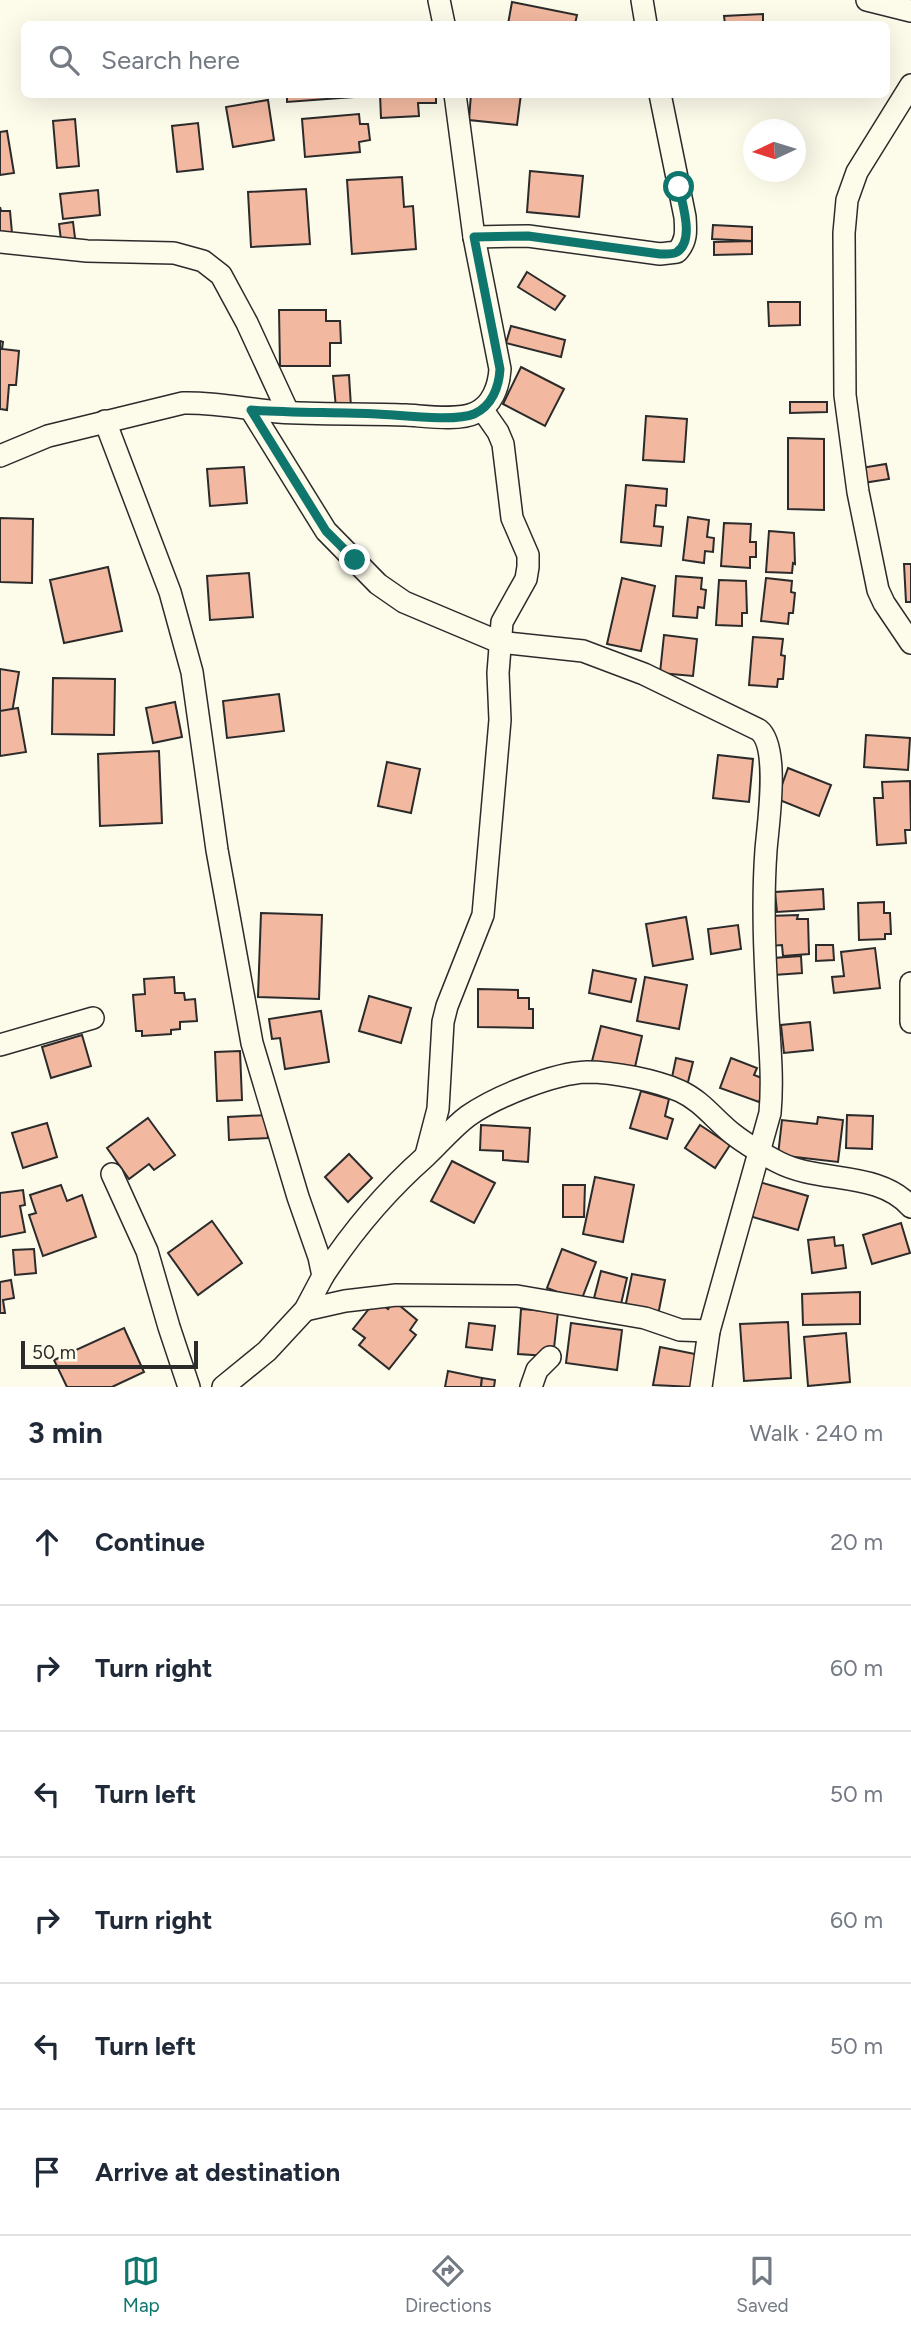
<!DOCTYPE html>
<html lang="en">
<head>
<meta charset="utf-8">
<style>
  :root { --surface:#fff; --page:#f2f2f3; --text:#1f2937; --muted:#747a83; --line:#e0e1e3; --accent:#0f766e }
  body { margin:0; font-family:Figtree,sans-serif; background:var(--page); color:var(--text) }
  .compass { position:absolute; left:743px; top:119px; width:63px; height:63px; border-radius:50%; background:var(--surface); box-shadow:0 7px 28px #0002; rotate:266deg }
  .scale { position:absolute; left:21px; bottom:18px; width:177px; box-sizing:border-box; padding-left:7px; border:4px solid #2b2b2b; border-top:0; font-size:19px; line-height:24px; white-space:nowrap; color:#2b2b2b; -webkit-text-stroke:5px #fdfbea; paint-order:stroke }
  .stop { position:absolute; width:21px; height:21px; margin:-16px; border:5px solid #0f766e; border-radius:50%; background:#fff }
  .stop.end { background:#0f766e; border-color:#fff; box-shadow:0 2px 7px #0008 }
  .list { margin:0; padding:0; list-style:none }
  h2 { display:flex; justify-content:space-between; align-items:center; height:91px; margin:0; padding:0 28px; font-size:30px }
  h2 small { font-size:23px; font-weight:400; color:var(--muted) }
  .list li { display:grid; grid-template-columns:46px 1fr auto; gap:21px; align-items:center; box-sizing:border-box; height:126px; padding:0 28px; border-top:2px solid var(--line) }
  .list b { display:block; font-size:26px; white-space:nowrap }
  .list em { font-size:23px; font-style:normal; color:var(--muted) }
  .icon { flex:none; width:38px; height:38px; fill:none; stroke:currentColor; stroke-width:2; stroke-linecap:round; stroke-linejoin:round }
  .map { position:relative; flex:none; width:911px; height:1387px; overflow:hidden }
  .search { position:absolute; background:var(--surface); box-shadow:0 7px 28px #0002; left:21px; right:21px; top:21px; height:77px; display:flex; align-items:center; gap:18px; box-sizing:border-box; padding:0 24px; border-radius:10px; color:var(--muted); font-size:26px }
  .sheet { height:847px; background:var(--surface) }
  nav { display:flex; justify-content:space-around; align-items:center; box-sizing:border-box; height:98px; border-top:2px solid var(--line); background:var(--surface); font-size:19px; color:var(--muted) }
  nav a { display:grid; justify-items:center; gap:4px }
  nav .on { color:var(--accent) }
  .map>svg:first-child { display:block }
</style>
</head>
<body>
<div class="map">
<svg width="911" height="1387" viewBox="0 0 911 1387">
  <rect width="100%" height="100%" fill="#fdfbea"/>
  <g fill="#f2b8a0" stroke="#2b2b2b" stroke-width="2">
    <polygon points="512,2 577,15 575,24 508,24"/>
    <polygon points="763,14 763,24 725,24 724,16"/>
    <polygon points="287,94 352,94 353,97 287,102"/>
    <polygon points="380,94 436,94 436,103 418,103 419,116 381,118"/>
    <polygon points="471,94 521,94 517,125 469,120"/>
    <polygon points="268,100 274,140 233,147 226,107"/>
    <polygon points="359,114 360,124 368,124 370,140 359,142 360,152 305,157 302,119"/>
    <polygon points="75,119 79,166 57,168 53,121"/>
    <polygon points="198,123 203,169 177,172 172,126"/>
    <polygon points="7,131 14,173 0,175 0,132"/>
    <polygon points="530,171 583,176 579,217 527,212"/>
    <polygon points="402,177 404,207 413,206 416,249 352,254 347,180"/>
    <polygon points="306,189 310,244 251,247 248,192"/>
    <polygon points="98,190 100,215 63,219 60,194"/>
    <polygon points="0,207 1,211 10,211 13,244 0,245"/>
    <polygon points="73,222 77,254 63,256 59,224"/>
    <polygon points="713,225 752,227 752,241 712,239"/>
    <polygon points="752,241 752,254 714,255 714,242"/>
    <polygon points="527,272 565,296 555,310 518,287"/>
    <polygon points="768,302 800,302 800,325 769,326"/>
    <polygon points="279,310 326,310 326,321 340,321 341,343 330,343 330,366 280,366"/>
    <polygon points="511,326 565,340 561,357 506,343"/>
    <polygon points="0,341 3,342 2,349 19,351 16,385 9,385 7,410 0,409"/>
    <polygon points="521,367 564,389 545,426 503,404"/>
    <polygon points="349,375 351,407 336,408 333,376"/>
    <polygon points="790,402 827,402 827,412 790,413"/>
    <polygon points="646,416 687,419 684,462 643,460"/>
    <polygon points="788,438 824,439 824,510 788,509"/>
    <polygon points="886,464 889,479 863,483 861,468"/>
    <polygon points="244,467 247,503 210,506 207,469"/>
    <polygon points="626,485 667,489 666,506 656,505 654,526 663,527 661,546 621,542"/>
    <polygon points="688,517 709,520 707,537 714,538 713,552 705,551 704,563 683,560"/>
    <polygon points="0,518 33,519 32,583 0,582"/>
    <polygon points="724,523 751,524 750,542 756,542 756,557 750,557 750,568 721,566"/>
    <polygon points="769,531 794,533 795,564 793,563 792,573 766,572"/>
    <polygon points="904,564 911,564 911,602 906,602"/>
    <polygon points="108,567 122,631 64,643 50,580"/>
    <polygon points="249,573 253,617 210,620 207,576"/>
    <polygon points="676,576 702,578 701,589 706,590 704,608 698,607 697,618 673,616"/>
    <polygon points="622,578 655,586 641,651 607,644"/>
    <polygon points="766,578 792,581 791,592 795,593 793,613 789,613 788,624 761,621"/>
    <polygon points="719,580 746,581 747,613 742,613 742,626 716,625"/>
    <polygon points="664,635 697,639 693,676 660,673"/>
    <polygon points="753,637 783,639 781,655 785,656 783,679 778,679 777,687 749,685"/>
    <polygon points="0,669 19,672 9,730 0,728"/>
    <polygon points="53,678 115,679 114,735 52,734"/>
    <polygon points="279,694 284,731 227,738 223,701"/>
    <polygon points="175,702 182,737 153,743 146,708"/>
    <polygon points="18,708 26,752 0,756 0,711"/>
    <polygon points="866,735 910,738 908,770 864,767"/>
    <polygon points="159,751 162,823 100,826 98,754"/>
    <polygon points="718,755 753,759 749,802 713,798"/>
    <polygon points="387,762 420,769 411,813 378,806"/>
    <polygon points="788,768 831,785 819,816 777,799"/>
    <polygon points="910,781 911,830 905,830 906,843 877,845 874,798 883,798 882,782"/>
    <polygon points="823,889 824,909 777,912 775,892"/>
    <polygon points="884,902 884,913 890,913 891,934 885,934 885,939 859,940 858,903"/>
    <polygon points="261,913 322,915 319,999 258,997"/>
    <polygon points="798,915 797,919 808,919 809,954 783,956 782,945 769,946 768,916"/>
    <polygon points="686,917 693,959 653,966 646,924"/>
    <polygon points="738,925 741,949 711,954 708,929"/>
    <polygon points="816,945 833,945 834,960 816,961"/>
    <polygon points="875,948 880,988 834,993 832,977 844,976 841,952"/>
    <polygon points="801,956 802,973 774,975 773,958"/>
    <polygon points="593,970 636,979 631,1002 589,993"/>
    <polygon points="174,977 175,993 184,993 185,1000 195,999 197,1021 180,1022 180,1029 171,1030 171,1034 142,1036 142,1031 136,1031 133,995 145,994 144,979"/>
    <polygon points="645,977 687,985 679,1029 637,1021"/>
    <polygon points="478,989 518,990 518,998 529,998 529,1009 533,1009 533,1028 478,1027"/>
    <polygon points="369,996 411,1008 401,1043 359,1031"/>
    <polygon points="321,1011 329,1062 285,1069 280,1038 272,1039 269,1019"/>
    <polygon points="810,1022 813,1050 784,1053 781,1025"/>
    <polygon points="601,1026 642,1036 633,1076 591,1065"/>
    <polygon points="82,1035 91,1066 51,1078 42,1047"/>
    <polygon points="240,1051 242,1100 217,1101 215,1052"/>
    <polygon points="676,1058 693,1062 687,1086 671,1082"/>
    <polygon points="731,1058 757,1068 754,1075 767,1080 759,1102 720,1088"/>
    <polygon points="641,1091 669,1099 665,1116 673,1119 667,1139 630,1128"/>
    <polygon points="266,1115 268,1138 229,1140 228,1117"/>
    <polygon points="847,1115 873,1116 872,1149 846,1148"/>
    <polygon points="818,1117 843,1120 838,1162 778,1155 782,1120 817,1124"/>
    <polygon points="148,1118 175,1155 154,1170 149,1164 129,1179 107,1148"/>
    <polygon points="47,1123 57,1157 23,1168 12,1133"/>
    <polygon points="481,1125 530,1128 528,1162 503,1160 503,1151 480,1150"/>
    <polygon points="700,1125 730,1145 715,1168 685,1148"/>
    <polygon points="349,1154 372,1178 348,1202 325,1177"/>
    <polygon points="452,1161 495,1183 474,1223 431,1201"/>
    <polygon points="595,1177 634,1185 623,1242 583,1234"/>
    <polygon points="756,1181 808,1196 798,1230 746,1215"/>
    <polygon points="61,1185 67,1201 82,1195 96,1237 43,1256 29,1215 36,1213 30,1195"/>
    <polygon points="563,1185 585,1185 584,1217 563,1217"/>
    <polygon points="23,1190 25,1205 20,1206 25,1232 0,1237 0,1193"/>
    <polygon points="212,1221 242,1263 198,1295 168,1253"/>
    <polygon points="901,1223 910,1253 872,1264 863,1235"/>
    <polygon points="834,1237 835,1246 843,1245 846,1268 812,1273 808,1240"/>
    <polygon points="34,1249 36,1273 15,1275 13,1250"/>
    <polygon points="562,1249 596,1262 581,1301 547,1288"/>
    <polygon points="601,1271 627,1278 621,1304 594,1298"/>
    <polygon points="632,1274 665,1280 658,1315 625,1308"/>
    <polygon points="11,1280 14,1298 3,1300 5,1313 0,1313 0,1282"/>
    <polygon points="860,1292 860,1324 803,1325 802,1294"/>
    <polygon points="376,1300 388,1309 394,1301 417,1320 410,1330 416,1335 389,1369 359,1345 365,1338 353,1329"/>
    <polygon points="521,1309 558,1312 554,1348 548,1356 518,1354"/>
    <polygon points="788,1322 791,1378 744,1381 740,1324"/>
    <polygon points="469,1323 495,1326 492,1350 466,1347"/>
    <polygon points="571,1323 622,1330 617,1370 566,1363"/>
    <polygon points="124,1328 144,1372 112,1387 67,1387 54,1360"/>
    <polygon points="846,1333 850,1382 808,1386 804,1337"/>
    <polygon points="660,1347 700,1355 694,1387 653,1385"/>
    <polygon points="448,1371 482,1378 481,1387 445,1387"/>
    <polygon points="482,1378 495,1380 494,1387 481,1387"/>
  </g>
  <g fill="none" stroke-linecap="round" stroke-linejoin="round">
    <g stroke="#2b2b2b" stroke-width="24">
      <g id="street">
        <polyline points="439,0 444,24"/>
        <polyline points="642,0 646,24"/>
        <polyline points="867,0 911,11"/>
        <polyline points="911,85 857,172 847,200 844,233 845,395 858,492 878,590 884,603 911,643"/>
        <path d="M474,237L528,236L660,254L677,252C687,241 686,231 685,217L660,94"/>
        <polyline points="0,242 87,251 174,253 203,261 221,275 247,323 288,412"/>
        <path d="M251,410L326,531L378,584L404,602L499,642L583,651L644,674L759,730C780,747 768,824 766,850C762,905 765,961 768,1016C770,1048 773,1081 770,1113L709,1331L701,1387"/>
        <polyline points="105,421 170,592 192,672 217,850 252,1043 298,1197 319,1257 323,1276 305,1310 267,1351 223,1387"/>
        <path d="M0,456L48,436L183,403C215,402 246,409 278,412C321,415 364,413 406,415C425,416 459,421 475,413C492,406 499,386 500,369L474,237L455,94"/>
        <polyline points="911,983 911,1022"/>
        <polyline points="0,1045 93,1018"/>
        <polyline points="426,1155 438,1109 443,1022 447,1006 483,915 500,720 498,673 502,622 526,579 528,567 528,555 512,518 503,444 498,432 482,409"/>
        <polyline points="112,1174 147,1251 169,1327 189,1387"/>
        <path d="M323,1276C353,1230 384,1193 426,1156C440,1143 453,1127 468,1116C495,1097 554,1073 587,1072C614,1072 655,1080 680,1091C702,1101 715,1120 733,1134C747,1145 763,1154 778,1162C820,1184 878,1170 911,1207"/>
        <polyline points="305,1310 345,1301 396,1295 517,1296 645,1318 680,1330 709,1331"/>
        <polyline points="531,1387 537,1370 550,1357"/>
      </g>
    </g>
    <use href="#street" stroke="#fdfbea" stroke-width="21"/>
  </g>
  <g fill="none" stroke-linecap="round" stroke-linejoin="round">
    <path stroke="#0f766e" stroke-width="9" d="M355,560L326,531L251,410C293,413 335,412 377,414C400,415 455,422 474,414C492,406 499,387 500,369L474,237L528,236L660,254C666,254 672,255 677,252C695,240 682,204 679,187"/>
  </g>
</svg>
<svg class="compass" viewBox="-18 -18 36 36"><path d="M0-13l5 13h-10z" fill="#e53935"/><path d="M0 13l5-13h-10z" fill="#747a83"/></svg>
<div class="scale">50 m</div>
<div class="stop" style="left:679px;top:187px"></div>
<div class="stop end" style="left:355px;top:560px"></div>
<div class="search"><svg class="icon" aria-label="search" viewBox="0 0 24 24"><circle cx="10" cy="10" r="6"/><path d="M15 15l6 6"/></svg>Search here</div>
</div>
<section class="sheet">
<h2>3 min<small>Walk · 240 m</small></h2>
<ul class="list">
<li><svg class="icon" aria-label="ahead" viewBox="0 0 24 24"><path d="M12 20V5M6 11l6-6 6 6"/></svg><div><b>Continue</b></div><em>20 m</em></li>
<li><svg class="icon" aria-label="right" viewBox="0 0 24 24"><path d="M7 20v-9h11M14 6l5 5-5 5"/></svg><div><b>Turn right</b></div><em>60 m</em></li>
<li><svg class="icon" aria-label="left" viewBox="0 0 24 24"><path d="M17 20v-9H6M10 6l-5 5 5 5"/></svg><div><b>Turn left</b></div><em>50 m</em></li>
<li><svg class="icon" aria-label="right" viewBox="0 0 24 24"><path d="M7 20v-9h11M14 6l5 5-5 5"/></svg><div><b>Turn right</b></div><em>60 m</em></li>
<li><svg class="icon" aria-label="left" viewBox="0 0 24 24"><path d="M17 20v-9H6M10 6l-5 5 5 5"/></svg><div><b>Turn left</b></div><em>50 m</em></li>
<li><svg class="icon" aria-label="arrive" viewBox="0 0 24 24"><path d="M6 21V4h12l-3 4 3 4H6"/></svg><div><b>Arrive at destination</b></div></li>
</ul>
</section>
<nav>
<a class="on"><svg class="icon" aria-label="map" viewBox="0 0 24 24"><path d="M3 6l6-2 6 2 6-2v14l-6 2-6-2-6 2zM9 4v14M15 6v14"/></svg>Map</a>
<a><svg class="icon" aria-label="directions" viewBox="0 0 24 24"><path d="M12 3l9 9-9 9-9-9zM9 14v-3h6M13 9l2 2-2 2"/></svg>Directions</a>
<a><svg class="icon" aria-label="saved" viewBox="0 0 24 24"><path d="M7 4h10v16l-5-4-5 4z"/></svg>Saved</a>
</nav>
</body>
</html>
